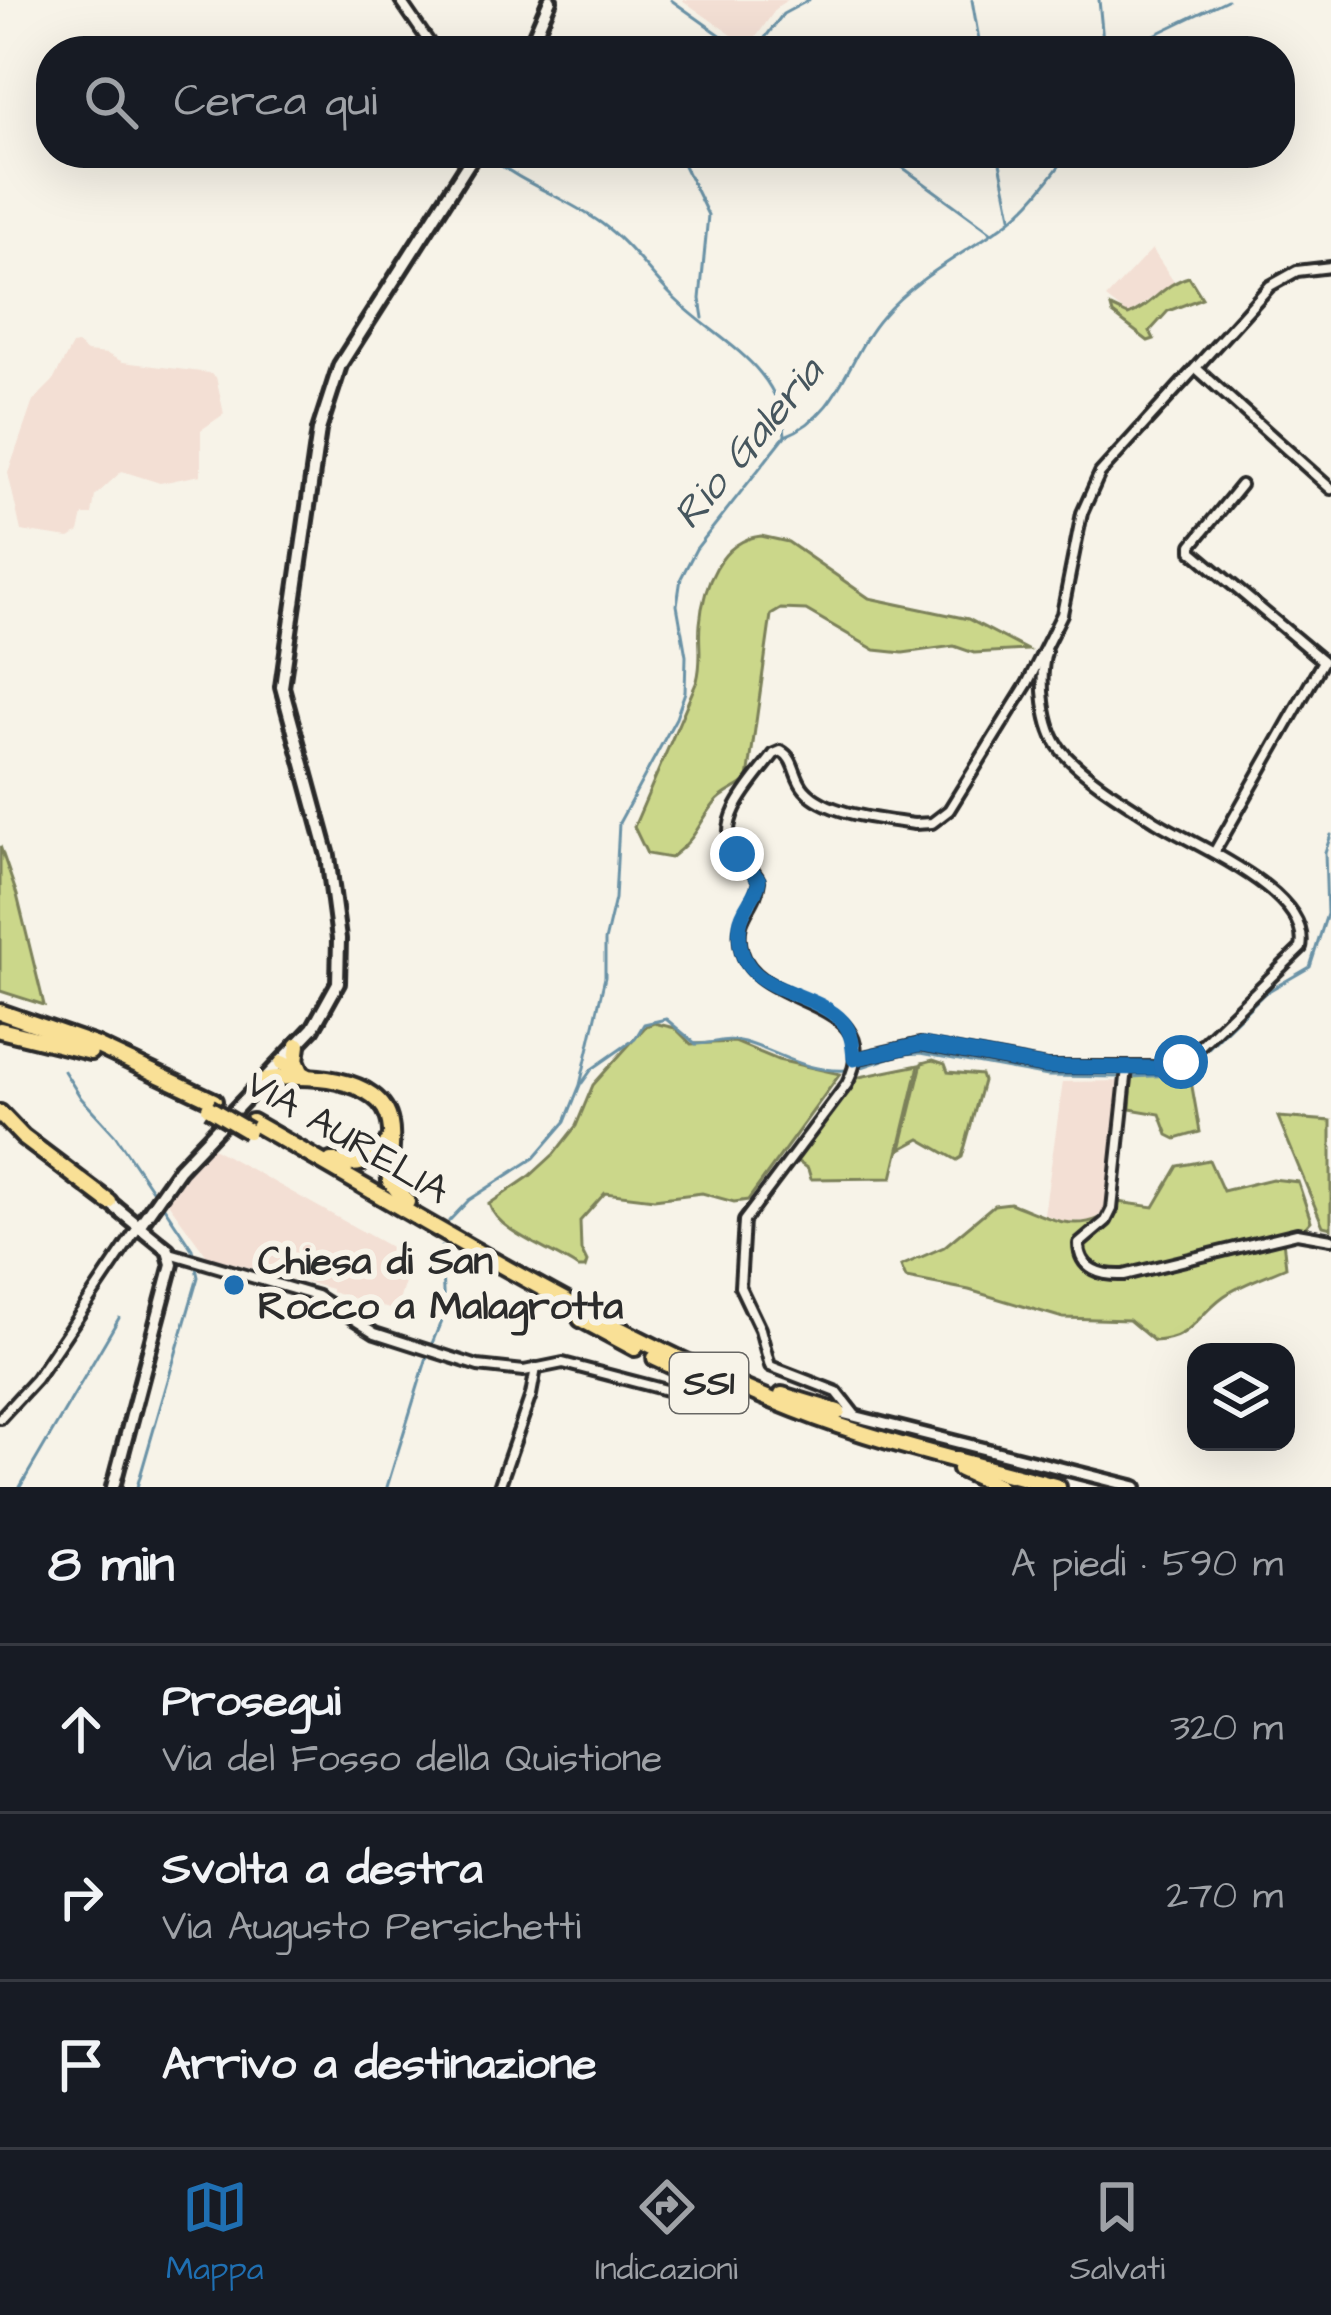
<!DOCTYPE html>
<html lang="it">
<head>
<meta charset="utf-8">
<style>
  :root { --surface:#171b24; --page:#242831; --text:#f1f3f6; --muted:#9ea1a6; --line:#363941; --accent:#1f6fb2 }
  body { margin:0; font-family:"Architects Daughter",sans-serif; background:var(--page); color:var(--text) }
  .controls { position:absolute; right:36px; bottom:36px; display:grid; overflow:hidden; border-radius:24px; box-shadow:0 12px 48px #0002 }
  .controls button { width:108px; height:108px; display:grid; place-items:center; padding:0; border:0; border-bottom:3px solid var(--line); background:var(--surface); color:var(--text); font:60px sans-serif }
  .stop { position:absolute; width:36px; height:36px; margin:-27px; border:9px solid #1f6fb2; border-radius:50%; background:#fff }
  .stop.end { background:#1f6fb2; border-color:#fff; box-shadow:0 3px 12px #0008 }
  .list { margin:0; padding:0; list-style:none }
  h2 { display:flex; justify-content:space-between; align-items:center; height:156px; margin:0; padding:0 48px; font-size:51px }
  h2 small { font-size:39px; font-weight:400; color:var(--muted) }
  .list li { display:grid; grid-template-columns:78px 1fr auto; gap:36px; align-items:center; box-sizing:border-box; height:168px; padding:0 48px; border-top:3px solid var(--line) }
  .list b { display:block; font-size:45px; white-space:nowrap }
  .list p { margin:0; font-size:39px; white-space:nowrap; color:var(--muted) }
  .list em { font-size:39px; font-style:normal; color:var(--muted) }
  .icon { flex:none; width:66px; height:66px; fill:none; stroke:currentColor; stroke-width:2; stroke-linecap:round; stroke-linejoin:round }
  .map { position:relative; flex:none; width:1331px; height:1487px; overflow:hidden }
  .search { position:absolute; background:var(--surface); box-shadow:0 12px 48px #0002; left:36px; right:36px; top:36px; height:132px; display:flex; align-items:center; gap:30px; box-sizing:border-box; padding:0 42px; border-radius:48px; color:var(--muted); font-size:45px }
  .sheet { height:660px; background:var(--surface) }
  nav { display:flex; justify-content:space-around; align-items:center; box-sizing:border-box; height:168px; border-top:3px solid var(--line); background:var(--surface); font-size:33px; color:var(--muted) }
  nav a { display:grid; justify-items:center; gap:6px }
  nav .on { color:var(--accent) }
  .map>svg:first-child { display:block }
</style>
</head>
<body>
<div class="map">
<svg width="1331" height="1487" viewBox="0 0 1331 1487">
  <rect width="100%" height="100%" fill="#f7f3e8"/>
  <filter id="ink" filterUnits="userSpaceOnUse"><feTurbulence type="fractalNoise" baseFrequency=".00833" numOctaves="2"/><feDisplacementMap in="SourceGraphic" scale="24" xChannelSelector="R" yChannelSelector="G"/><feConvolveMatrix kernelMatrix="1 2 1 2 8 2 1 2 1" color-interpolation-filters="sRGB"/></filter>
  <g filter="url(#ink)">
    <g fill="#f3dfd4">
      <polygon points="682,0 788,0 778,6 749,47"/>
      <polygon points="1152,249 1174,282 1128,315 1106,298"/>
      <polygon points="77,344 87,352 107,354 123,362 209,373 216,377 224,414 201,430 201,475 160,483 122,471 95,496 92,515 83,515 79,532 69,538 21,531 8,473 33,401 53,381 72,345"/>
      <polygon points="1126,1081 1113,1206 1091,1222 1061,1221 1044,1214 1063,1082"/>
      <polygon points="209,1146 412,1259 396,1311 331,1292 331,1289 207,1256 164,1197"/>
    </g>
    <g fill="#cbd78a" stroke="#7b815a" stroke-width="3">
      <path d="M1189,277L1202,298L1168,311L1150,331L1154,339L1148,341L1113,314L1111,307L1128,315C1151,307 1164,283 1189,277Z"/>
      <path d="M761,536L788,542L869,598L968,619L1027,650L974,653L954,646L903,653L875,650L806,610L781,609L771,615L748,779C738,789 723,792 715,803C695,828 699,836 670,858L647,854L634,827L697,681C703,658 698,645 700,624C703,588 720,540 761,536Z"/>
      <polygon points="0,846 17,895 44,1005 0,991"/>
      <path d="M654,1023L675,1028L691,1044L735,1042L778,1060L840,1074L748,1200L734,1202L702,1193L654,1199L605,1193L580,1221L581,1250L587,1262L585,1268H578C553,1250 498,1233 489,1204L530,1176L554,1154L576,1126L593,1085L646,1026Z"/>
      <polygon points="933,1060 945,1064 948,1072 981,1075 983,1081 962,1157 957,1160 920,1139 901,1149 922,1063"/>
      <polygon points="1193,1062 1191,1081 1200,1132 1176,1139 1168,1135 1160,1114 1130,1109 1132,1079 1138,1073 1174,1070"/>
      <polygon points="919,1065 892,1178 811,1179 808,1169 794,1159 850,1088 859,1077"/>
      <polygon points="1278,1117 1331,1121 1331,1228 1323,1226"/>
      <polygon points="1209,1160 1223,1191 1272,1179 1298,1182 1311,1221 1303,1230 1113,1273 1098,1270 1084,1258 1083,1243 1112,1219 1117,1202 1154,1207 1178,1166"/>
      <path d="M1010,1203C1039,1214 1069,1232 1100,1218L1076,1251L1086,1271L1110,1279L1283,1240L1286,1267C1266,1276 1241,1284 1224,1296C1196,1316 1193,1339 1154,1341L1129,1320L1063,1318L969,1290L906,1278L901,1266L944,1247L994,1205Z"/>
    </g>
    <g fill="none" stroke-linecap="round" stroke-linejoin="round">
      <g stroke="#6b92a6" stroke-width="3">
        <polyline points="671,0 743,51"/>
        <polyline points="972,0 981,51"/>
        <polyline points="1099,0 1104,51"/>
        <polyline points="755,51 783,14 809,0"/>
        <polyline points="1121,51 1227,0"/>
        <polyline points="678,153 708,215 700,299 703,318"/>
        <polyline points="883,153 992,233"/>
        <polyline points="998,153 1011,216"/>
        <path d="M489,157C524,184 565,198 601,223C629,243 648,272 672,296C716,341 780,363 785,435"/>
        <polyline points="856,1069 901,1054 921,1053 1048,1076 1122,1077"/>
        <polyline points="64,1071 81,1098 115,1135 154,1193"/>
        <polyline points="1130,1077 1174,1075 1188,1068 1265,993 1310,967 1327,914 1325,852 1331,835"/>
        <path d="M582,1083L592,1069L635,1039L644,1024L666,1019L696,1044C712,1044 727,1037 744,1042C784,1054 802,1072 848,1070"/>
        <path d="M449,1221L469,1200L534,1158L565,1122L580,1085L605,977V941L615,899L619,823L676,718L685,692L686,656L677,605L681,578L696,549L785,436C840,415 847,357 882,317C917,276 965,254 1008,222C1032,204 1051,177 1069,153"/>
        <polyline points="431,1346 444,1314 441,1247"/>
        <polyline points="20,1487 119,1318"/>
        <polyline points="137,1487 198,1277 192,1249 160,1201"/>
        <polyline points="387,1487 427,1357"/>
      </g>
      <g stroke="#2b2b2b" stroke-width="16">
        <g id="minor">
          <polyline points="400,0 435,51"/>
          <polyline points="1196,368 1331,489"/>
          <polyline points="1215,851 1323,661 1192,551 1192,545 1241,485"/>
          <path d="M855,1059L920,1044L1047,1067H1170L1197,1049L1301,948C1312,892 1195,846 1157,822C1129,804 1081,775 1061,750C1043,728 1039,678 1046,652"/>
          <path d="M1127,1068L1112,1209L1106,1221L1079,1244C1079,1270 1102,1276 1124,1275L1297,1233L1331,1239"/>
          <polyline points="170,1253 317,1296 375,1333 478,1366 524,1371 563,1363 720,1404"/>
          <path d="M855,1415L837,1392L770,1366L760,1329L740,1287L744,1221L847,1084C891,997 759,1010 742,952C732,916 756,910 759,881C753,867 742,862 734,850C714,819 758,777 774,754L781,751C796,759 793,777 805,790C827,815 882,819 914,824L932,823L949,810L1027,684L1062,614L1082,513L1100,473L1270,286L1297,271L1331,267"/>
          <polyline points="0,1418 36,1379 139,1226"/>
          <polyline points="499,1487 531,1395 536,1368"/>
        </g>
      </g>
      <g stroke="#2b2b2b" stroke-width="18">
        <polyline id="tertiary" points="838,1412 1136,1487"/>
      </g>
      <g stroke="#2b2b2b" stroke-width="20">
        <g id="secondary">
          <polyline points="528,51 550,0"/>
          <polyline points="109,1202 168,1250 172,1264 113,1487"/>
          <polyline points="139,1226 179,1169 313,1028 338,983 339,939 328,856 282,687 319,430 340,365 475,153"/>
        </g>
      </g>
      <g stroke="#2b2b2b" stroke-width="22">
        <g id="trunk">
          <polyline points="0,1012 95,1045 214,1101"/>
          <polyline points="0,1030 90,1052"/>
          <polyline points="298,1045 296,1060 302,1074"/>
          <polyline points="282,1063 307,1076"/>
          <path d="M264,1080C300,1073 382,1075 390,1123C394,1142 388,1162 390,1181L407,1202"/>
          <polyline points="0,1113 23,1137 109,1202"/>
          <path d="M252,1122C429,1222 604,1334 794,1409C879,1443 971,1463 1058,1487"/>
          <path d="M331,1161C354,1168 378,1163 389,1140"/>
          <polyline points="581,1319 635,1348"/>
          <polyline points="655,1358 711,1384"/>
          <polyline points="782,1395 838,1412"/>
          <polyline points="960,1469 999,1487"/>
        </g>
      </g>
      <use href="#minor" stroke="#f7f3e8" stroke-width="8"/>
      <use href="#tertiary" stroke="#f7f3e8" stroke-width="9"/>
      <use href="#secondary" stroke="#f7f3e8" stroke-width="10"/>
      <use href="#trunk" stroke="#f9e096" stroke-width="14"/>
      <g stroke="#2b2b2b" stroke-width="22" stroke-linecap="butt">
        <polyline id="trunk-bridge" points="209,1108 248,1131"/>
      </g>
      <use href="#trunk-bridge" stroke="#f9e096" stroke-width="14"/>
    </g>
  </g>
  <g fill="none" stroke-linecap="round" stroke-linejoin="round" filter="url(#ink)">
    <path stroke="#1f6fb2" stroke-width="15" d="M737,854L759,880C757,897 742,907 740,924C731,996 809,985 843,1022C852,1032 853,1047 854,1059L922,1044L1047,1067L1161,1068L1181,1062"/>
  </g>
  <circle fill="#1f6fb2" stroke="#f7f3e8" stroke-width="4.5" cx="234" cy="1285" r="12"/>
  <g text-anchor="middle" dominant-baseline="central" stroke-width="12" stroke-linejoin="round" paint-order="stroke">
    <rect fill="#f7f3e8" stroke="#686764" stroke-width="3" x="670" y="1353" width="78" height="60" rx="9"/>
    <g font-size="36" font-weight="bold" fill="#2b2b2b">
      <text x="709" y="1383">SS1</text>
    </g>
    <g font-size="39" fill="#2b2b2b" stroke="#f7f3e8">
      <text transform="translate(347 1138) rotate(30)">VIA AURELIA</text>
    </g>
    <g font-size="39" font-weight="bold" fill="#2b2b2b" stroke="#f7f3e8" text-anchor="start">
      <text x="258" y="1263">Chiesa di San<tspan x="258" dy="45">Rocco a Malagrotta</tspan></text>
    </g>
    <g font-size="42" font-style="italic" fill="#46565e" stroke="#f7f3e8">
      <text transform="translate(749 444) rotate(-50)">Rio Galeria</text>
    </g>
  </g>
</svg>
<div class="controls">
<button><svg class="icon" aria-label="layers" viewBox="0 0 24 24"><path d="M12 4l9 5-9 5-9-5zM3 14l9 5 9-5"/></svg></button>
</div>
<div class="stop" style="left:1181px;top:1062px"></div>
<div class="stop end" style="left:737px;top:854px"></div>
<div class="search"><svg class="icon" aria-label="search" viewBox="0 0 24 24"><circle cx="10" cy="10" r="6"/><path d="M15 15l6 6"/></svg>Cerca qui</div>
</div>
<section class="sheet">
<h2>8 min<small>A piedi · 590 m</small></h2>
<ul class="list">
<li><svg class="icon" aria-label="ahead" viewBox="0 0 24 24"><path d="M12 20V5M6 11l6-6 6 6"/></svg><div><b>Prosegui</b><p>Via del Fosso della Quistione</p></div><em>320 m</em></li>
<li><svg class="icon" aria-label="right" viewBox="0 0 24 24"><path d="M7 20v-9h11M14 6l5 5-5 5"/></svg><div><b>Svolta a destra</b><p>Via Augusto Persichetti</p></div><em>270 m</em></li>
<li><svg class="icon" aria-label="arrive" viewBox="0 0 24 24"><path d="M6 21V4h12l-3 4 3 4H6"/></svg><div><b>Arrivo a destinazione</b></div></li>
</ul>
</section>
<nav>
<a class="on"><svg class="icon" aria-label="map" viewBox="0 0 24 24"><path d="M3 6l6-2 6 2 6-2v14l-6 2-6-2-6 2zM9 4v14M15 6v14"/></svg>Mappa</a>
<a><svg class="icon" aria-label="directions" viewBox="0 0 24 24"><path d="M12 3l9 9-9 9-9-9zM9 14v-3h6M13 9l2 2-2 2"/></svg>Indicazioni</a>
<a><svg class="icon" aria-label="saved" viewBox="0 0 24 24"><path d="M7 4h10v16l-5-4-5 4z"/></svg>Salvati</a>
</nav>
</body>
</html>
